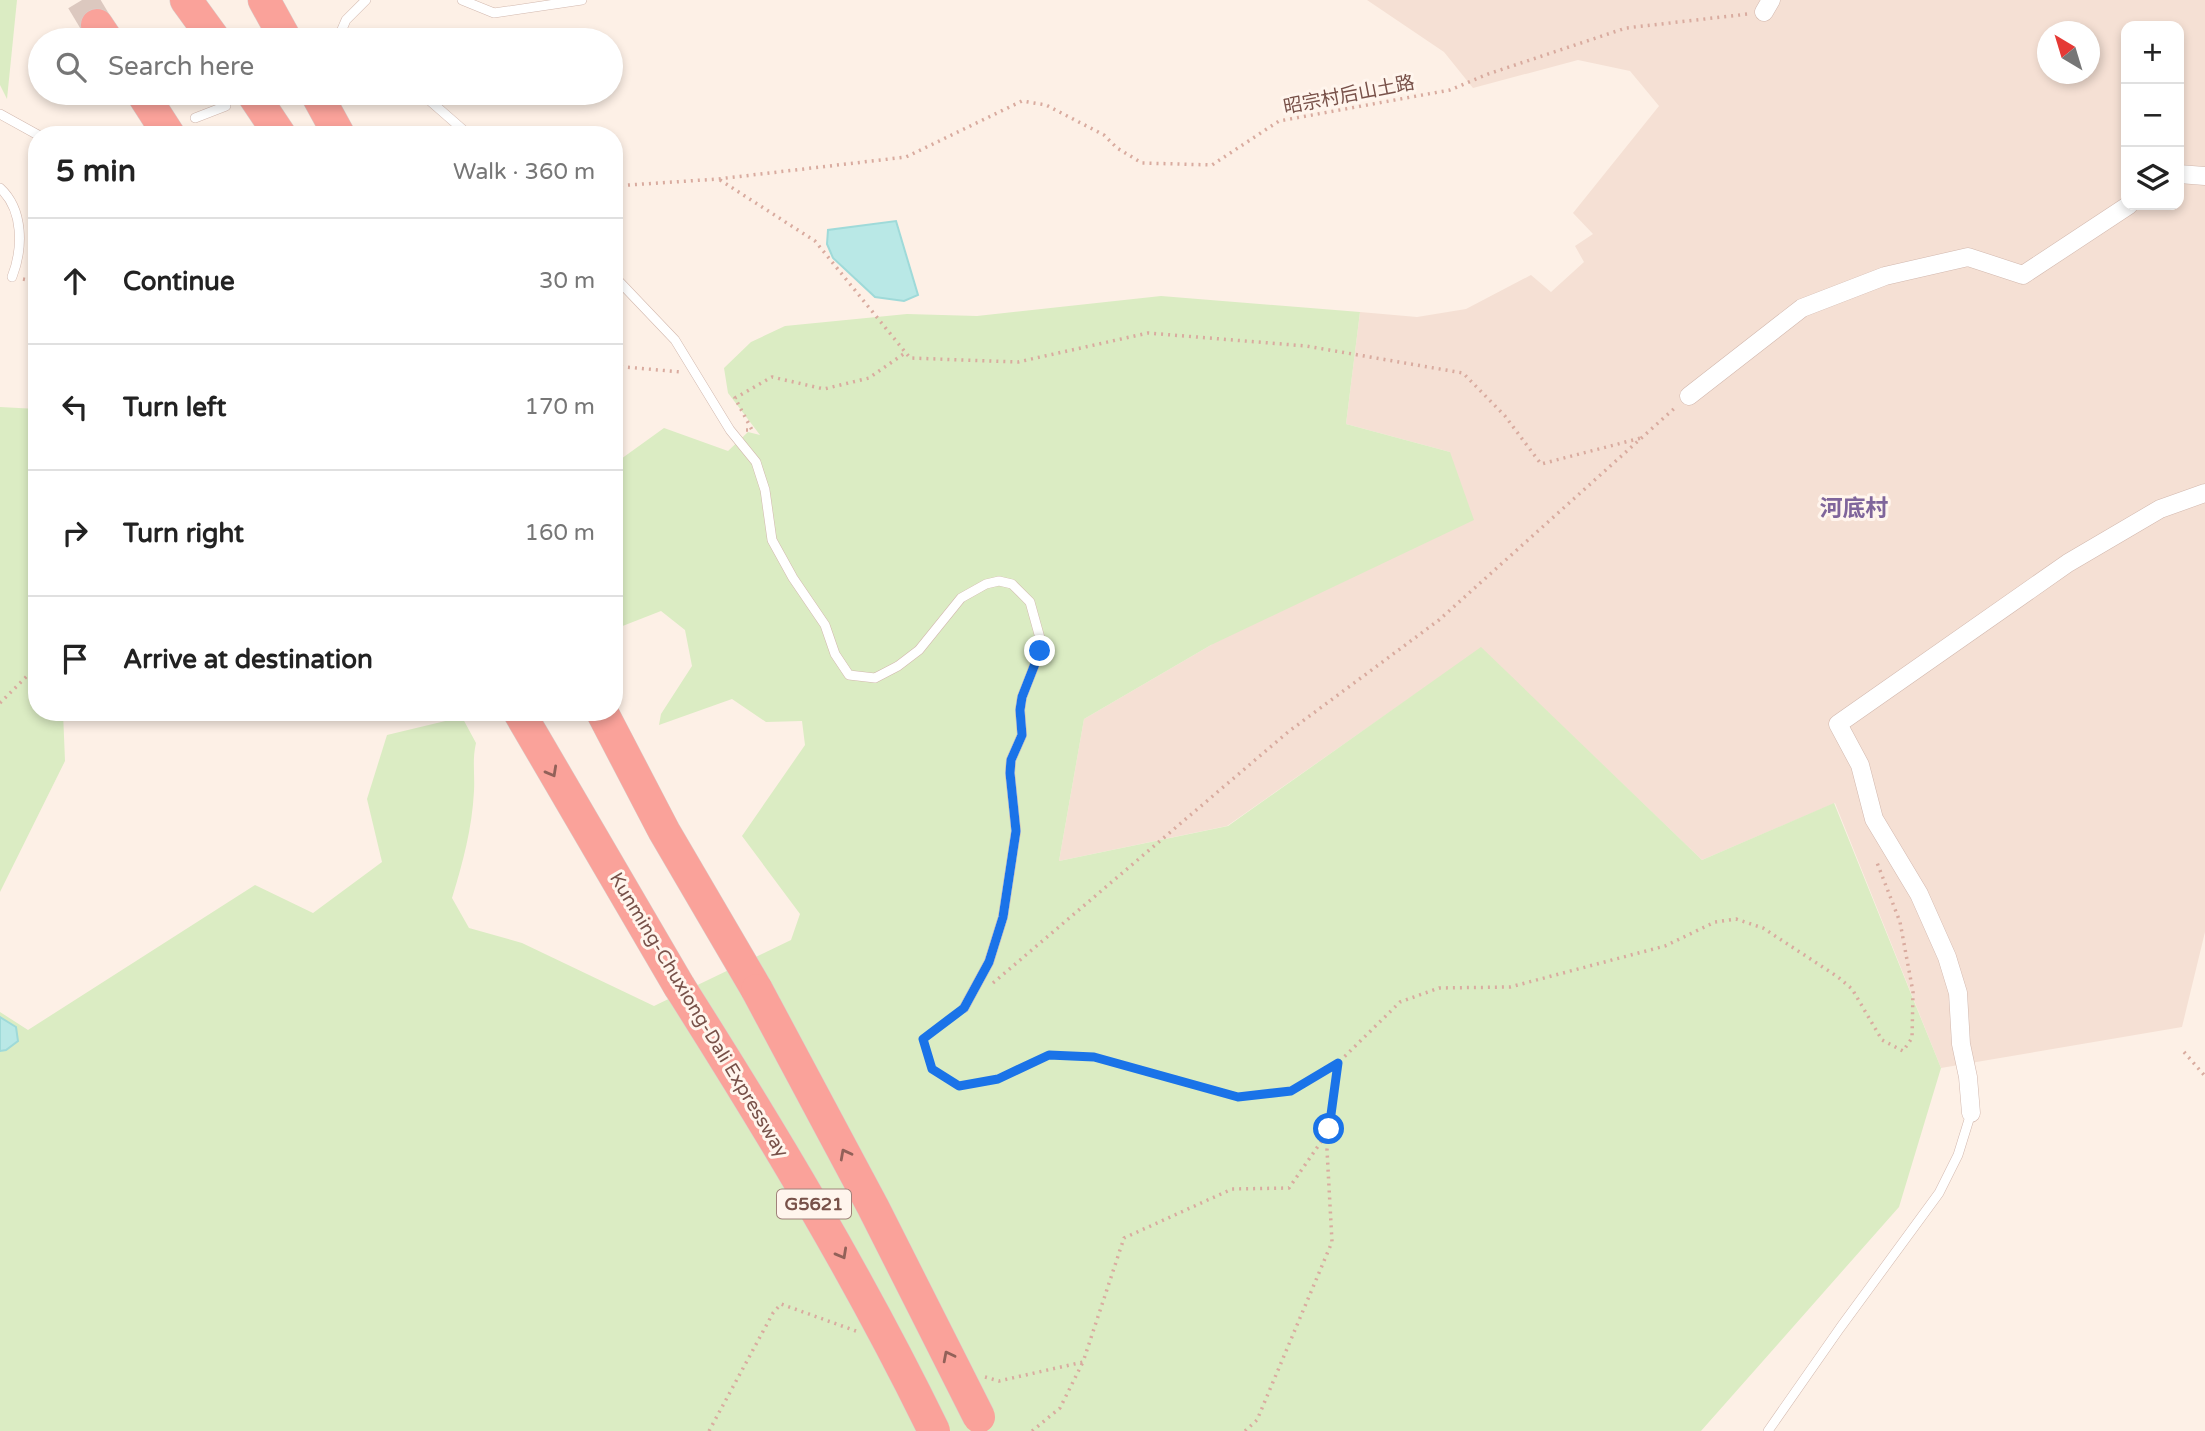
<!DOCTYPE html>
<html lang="en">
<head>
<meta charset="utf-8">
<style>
  :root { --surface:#fff; --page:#f2f2f2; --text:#222; --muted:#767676; --line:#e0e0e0 }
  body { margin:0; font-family:"Varela Round","Noto Sans SC",sans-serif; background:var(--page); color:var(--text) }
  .controls { position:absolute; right:21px; top:21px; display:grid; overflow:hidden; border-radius:14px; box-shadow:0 4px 10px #0003 }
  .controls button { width:63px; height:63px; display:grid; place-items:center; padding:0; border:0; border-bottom:2px solid var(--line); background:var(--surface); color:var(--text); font:35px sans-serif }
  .compass { position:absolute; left:2037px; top:21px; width:63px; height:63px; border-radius:50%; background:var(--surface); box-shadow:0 4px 10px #0003; rotate:322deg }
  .stop { position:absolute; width:21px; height:21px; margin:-16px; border:5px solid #1a73e8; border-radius:50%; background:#fff }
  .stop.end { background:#1a73e8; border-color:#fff; box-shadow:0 2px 7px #0008 }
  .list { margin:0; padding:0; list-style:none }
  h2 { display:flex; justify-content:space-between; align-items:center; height:91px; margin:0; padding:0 28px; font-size:30px }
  h2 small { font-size:23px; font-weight:400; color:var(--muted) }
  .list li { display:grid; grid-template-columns:46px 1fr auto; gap:21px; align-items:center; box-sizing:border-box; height:126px; padding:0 28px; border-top:2px solid var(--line) }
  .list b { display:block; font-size:26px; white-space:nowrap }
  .list em { font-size:23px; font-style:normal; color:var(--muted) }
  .icon { flex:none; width:38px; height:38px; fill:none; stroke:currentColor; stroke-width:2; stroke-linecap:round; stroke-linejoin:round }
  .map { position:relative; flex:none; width:2205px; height:1431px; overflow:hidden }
  .search { position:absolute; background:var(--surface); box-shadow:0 4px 10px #0003; left:28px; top:28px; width:595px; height:77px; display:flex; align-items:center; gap:18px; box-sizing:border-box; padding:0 24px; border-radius:38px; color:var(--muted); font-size:26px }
  .panel { position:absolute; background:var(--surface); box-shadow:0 4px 10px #0003; left:28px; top:126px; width:595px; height:595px; border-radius:28px }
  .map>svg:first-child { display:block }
</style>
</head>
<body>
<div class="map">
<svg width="2205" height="1431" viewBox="0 0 2205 1431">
  <rect width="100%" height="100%" fill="#fdf0e6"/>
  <path fill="#f5e0d4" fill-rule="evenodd" d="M1367,0H2205V932L2182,1027L1941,1068L1835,803L1702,860L1481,648L1227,826L1059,861L1084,719L1211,645L1450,452L1346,424L1360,312L1417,317L1466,309L1531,275L1551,292L1584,262L1575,246L1593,234L1573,213L1659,106L1630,71L1578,60L1473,88L1444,52ZM2126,26H2179V205H2126ZM2048,32H2090V74H2048Z"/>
  <g fill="#dbecc3">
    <polygon points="0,0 17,0 7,99 0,85"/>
    <path d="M1161,296L1360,312L1346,424L1450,452L1474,520L1211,645L1084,719L1059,861L1228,826L1481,647L1702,860L1834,803L1941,1068L1899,1207L1701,1431H0V1012L28,1030L255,885L313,913L382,862L367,799L387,735L462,717L476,743C472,760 475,774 474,791C472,829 463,862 452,898L469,928L522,943L654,1006L791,940L800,914L742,836L805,745L802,721L766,722L732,699L659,725L661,714L692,666L685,630L661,611L620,627L614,619V464L664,428L728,451L748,432L760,435L728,393L724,368L751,342L785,326L907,314L977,316Z"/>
    <polygon points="0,407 37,409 37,712 63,712 65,761 0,892"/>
  </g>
  <g fill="#b9e8e6" stroke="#9fdad9" stroke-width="2">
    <polygon points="896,221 918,295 904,301 875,297 833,258 827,244 828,230"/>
    <polygon points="0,1017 16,1027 18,1041 6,1050 0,1051"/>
  </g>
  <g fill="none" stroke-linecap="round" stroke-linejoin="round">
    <polyline stroke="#dcc8bf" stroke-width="32" stroke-dasharray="32 16" stroke-linecap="butt" points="82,0 97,25"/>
    <g stroke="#d2b8ae" stroke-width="10">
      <g id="lane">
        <polyline points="462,0 494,13 582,0"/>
        <polyline points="342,40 340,34 346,20 366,0"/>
        <polyline points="421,93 469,135"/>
        <polyline points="0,114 38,135"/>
        <polyline points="195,118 226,106"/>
        <path d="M0,188C24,210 23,249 12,277"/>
        <polyline points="614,276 675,340 730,430 756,462 765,490 772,540 793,578 825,625 835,654 849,675 875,678 898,666 919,650 961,598 986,584 999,581 1012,584 1030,602 1040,638 1040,651 1022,697 1020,710 1022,735 1011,760 1010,773 1016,831 1003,917 989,962 964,1008"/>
        <polyline points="1768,1431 1840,1328 1939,1193 1958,1155 1971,1113"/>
      </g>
    </g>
    <g stroke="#d2b8ae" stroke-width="19">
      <g id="street">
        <polyline points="1764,12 1771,0"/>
        <polyline points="2179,174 2205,176"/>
        <polyline points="1689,396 1802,308 1885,276 1968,257 2023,275 2129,205"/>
        <polyline points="1971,1113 1968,1077 1961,1044 1958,993 1947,957 1919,894 1874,819 1860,765 1838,724 2068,563 2160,509 2205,493"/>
      </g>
    </g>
    <g stroke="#d9cecc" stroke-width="33">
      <g id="highway">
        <polyline points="186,0 215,40"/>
        <polyline points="264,0 286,40"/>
        <polyline points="97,25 107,40"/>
        <polyline points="142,93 169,135"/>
        <polyline points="252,93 280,135"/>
        <polyline points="316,93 339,135"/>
        <polyline points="519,712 679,986"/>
        <polyline points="602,712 664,831 757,990"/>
      </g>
    </g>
    <g stroke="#d9ab9f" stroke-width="3.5" stroke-dasharray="2 5" stroke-linecap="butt">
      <polyline points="720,180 815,241 910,358 1018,362 1148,333 1306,346 1463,373 1505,416 1541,464 1641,438"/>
      <polyline points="614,186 718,179 906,157 1022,101 1046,105 1104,135 1117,148 1142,163 1212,165 1279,121 1450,90 1488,74 1626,28 1748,14"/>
      <polyline points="23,279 37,282"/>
      <polyline points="614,366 681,372"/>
      <polyline points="746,430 752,430 735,398 772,377 824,389 869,378 905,353"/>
      <polyline points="0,703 37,666"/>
      <polyline points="993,983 1288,732 1439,620 1677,406"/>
      <polyline points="955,1015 923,1039 932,1069 959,1086 997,1079 1049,1055 1094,1057 1238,1097 1291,1091 1338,1063 1400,1002 1439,988 1510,987 1665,946 1715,922 1736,919 1763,928 1838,977 1852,989 1882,1040 1903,1051 1912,1038 1913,992 1900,922 1876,860"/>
      <polyline points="2184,1052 2205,1076"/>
      <polyline points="985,1377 999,1381 1083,1362 1124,1238 1232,1189 1289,1188 1330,1129"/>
      <polyline points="709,1431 773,1313 781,1304 856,1331"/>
      <polyline points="1032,1431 1060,1408 1083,1362"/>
      <polyline points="1245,1431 1257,1420 1332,1242 1327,1150 1338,1063"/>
    </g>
    <use href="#lane" stroke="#fff" stroke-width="9"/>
    <use href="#street" stroke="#fff" stroke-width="18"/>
    <use href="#highway" stroke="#faa29a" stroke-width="32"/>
    <g stroke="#d9cecc" stroke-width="33" stroke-linecap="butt">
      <g id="highway-bridge">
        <path d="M679,986C771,1131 859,1277 934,1431"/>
        <polyline points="757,990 873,1207 979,1417"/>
      </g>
    </g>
    <use href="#highway-bridge" stroke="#faa29a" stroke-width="32"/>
  </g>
  <defs><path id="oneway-chevron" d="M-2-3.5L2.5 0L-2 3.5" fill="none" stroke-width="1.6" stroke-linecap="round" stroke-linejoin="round" transform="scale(1.75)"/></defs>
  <g stroke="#926159">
    <use href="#oneway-chevron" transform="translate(552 772) rotate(61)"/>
    <use href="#oneway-chevron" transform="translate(845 1154) rotate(-118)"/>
    <use href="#oneway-chevron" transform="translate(842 1254) rotate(61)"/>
    <use href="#oneway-chevron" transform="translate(948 1356) rotate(-117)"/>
  </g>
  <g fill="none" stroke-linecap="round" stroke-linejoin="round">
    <polyline stroke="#1a73e8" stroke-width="9" points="1040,651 1022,697 1020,710 1022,735 1011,760 1010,773 1016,831 1003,917 989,962 964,1008 923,1039 932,1069 959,1086 998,1079 1049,1055 1094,1057 1238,1097 1291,1091 1338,1063 1329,1129"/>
  </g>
  <g text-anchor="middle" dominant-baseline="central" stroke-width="6" stroke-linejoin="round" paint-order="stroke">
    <rect fill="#fff5ed" stroke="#a0827a" stroke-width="2" x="777" y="1189.5" width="74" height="29" rx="5"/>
    <g font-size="18" font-weight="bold" fill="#785149">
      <text x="814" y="1204">G5621</text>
    </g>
    <g font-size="19" fill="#785149" stroke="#fff5ed">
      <text transform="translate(1349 95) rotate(-11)">昭宗村后山土路</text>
      <text transform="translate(699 1015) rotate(59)">Kunming-Chuxiong-Dali Expressway</text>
    </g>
    <g font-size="23" font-weight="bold" fill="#7f659b" stroke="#fff5ed">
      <text x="1854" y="509">河底村</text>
    </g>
  </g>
</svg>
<div class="controls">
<button>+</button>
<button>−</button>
<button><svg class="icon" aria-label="layers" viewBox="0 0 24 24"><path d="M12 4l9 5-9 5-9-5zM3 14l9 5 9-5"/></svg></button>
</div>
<svg class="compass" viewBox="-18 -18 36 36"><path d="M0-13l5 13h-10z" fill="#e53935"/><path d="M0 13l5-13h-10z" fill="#767676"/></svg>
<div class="stop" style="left:1329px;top:1129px"></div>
<div class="stop end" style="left:1040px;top:651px"></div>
<div class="search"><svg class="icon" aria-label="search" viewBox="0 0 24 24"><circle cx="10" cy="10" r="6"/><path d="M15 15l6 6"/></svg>Search here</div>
<section class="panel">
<h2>5 min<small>Walk · 360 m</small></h2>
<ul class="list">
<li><svg class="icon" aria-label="ahead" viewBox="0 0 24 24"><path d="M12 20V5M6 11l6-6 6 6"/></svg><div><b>Continue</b></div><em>30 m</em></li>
<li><svg class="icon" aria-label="left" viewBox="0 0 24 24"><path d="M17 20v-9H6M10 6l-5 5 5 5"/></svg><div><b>Turn left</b></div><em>170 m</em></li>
<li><svg class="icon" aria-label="right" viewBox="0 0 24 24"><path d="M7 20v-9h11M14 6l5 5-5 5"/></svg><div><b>Turn right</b></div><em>160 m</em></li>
<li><svg class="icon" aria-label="arrive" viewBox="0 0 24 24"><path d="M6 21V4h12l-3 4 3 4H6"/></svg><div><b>Arrive at destination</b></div></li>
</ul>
</section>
</div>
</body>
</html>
